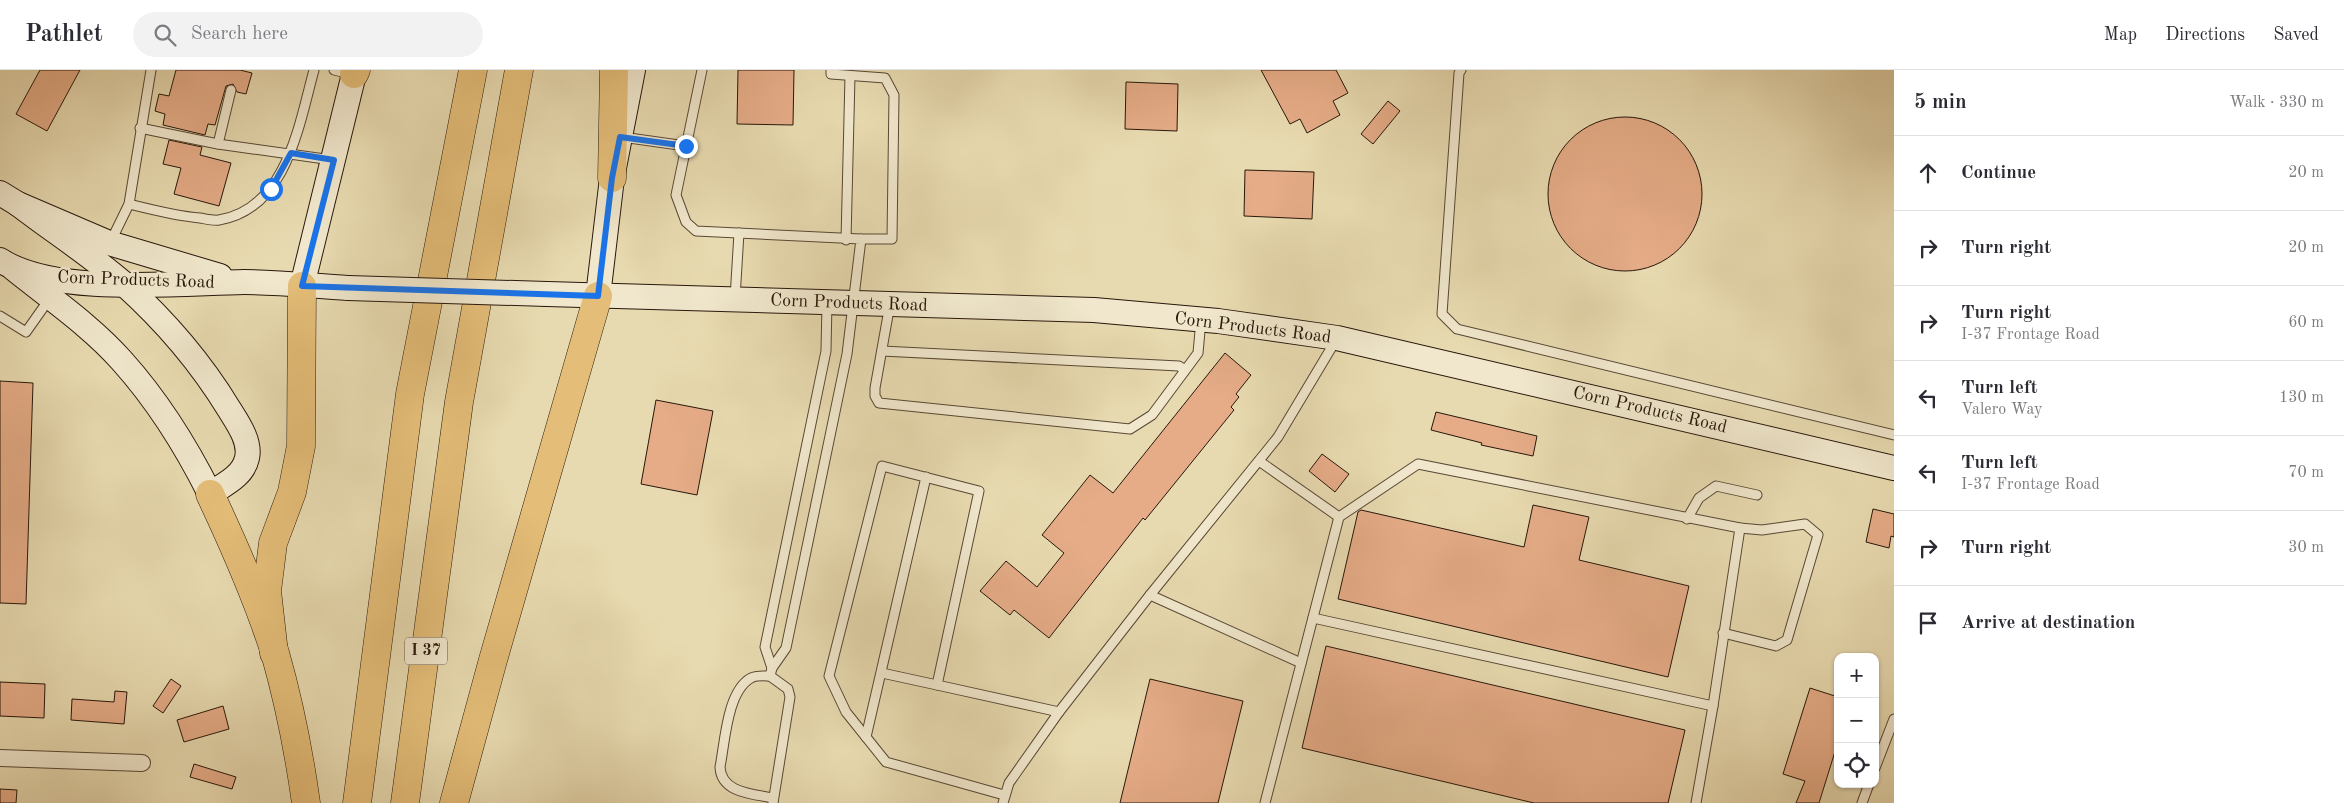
<!DOCTYPE html>
<html lang="en">
<head>
<meta charset="utf-8">
<style>
  :root { --surface:#fff; --page:#f2f2f3; --text:#2b2b33; --muted:#7c7c81; --line:#e1e1e2 }
  body { margin:0; font-family:"Old Standard TT",serif; background:var(--page); color:var(--text) }
  .controls { position:absolute; right:15px; bottom:15px; display:grid; overflow:hidden; border-radius:10px; box-shadow:0 1px 4px #0004 }
  .controls button { width:45px; height:45px; display:grid; place-items:center; padding:0; border:0; border-bottom:1px solid var(--line); background:var(--surface); color:var(--text); font:25px sans-serif }
  .stop { position:absolute; width:15px; height:15px; margin:-11px; border:4px solid #1a73e8; border-radius:50%; background:#fff }
  .stop.end { background:#1a73e8; border-color:#fff; box-shadow:0 1px 5px #0008 }
  .list { margin:0; padding:0; list-style:none }
  h2 { display:flex; justify-content:space-between; align-items:center; height:65px; margin:0; padding:0 20px; font-size:21px }
  h2 small { font-size:16px; font-weight:400; color:var(--muted) }
  .list li { display:grid; grid-template-columns:32px 1fr auto; gap:15px; align-items:center; box-sizing:border-box; height:75px; padding:0 20px; border-top:1px solid var(--line) }
  .list b { display:block; font-size:19px; white-space:nowrap }
  .list p { margin:0; font-size:16px; white-space:nowrap; color:var(--muted) }
  .list em { font-size:16px; font-style:normal; color:var(--muted) }
  .icon { flex:none; width:28px; height:28px; fill:none; stroke:currentColor; stroke-width:2; stroke-linecap:round; stroke-linejoin:round }
  .map { position:relative; flex:none; width:1894px; height:733px; overflow:hidden }
  header { display:flex; align-items:center; gap:30px; box-sizing:border-box; height:70px; padding:0 25px; background:var(--surface); border-bottom:1px solid var(--line) }
  header strong { font-size:24px }
  nav { display:flex; gap:28px; margin-inline-start:auto; font-size:18px }
  .search { width:350px; height:45px; background:var(--page); display:flex; align-items:center; gap:12px; box-sizing:border-box; padding:0 18px; border-radius:28px; color:var(--muted); font-size:19px }
  main { display:flex }
  aside { flex:1; background:var(--surface) }
  .map>svg:first-child { display:block }
</style>
</head>
<body>
<header>
<strong>Pathlet</strong>
<div class="search"><svg class="icon" aria-label="search" viewBox="0 0 24 24"><circle cx="10" cy="10" r="6"/><path d="M15 15l6 6"/></svg>Search here</div>
<nav><a>Map</a><a>Directions</a><a>Saved</a></nav>
</header>
<main>
<div class="map">
<svg width="1894" height="733" viewBox="0 0 1894 733">
  <rect width="100%" height="100%" fill="#e8dab0"/>
  <filter id="stains"><feTurbulence type="fractalNoise" baseFrequency=".004" numOctaves="4"/><feColorMatrix values="0 0 0 0 .2 0 0 0 0 .09 0 0 0 0 .02 0 0 0 .5 -.17"/></filter>
  <radialGradient id="worn" r=".72"><stop offset=".6" stop-color="#630" stop-opacity="0"/><stop offset="1" stop-color="#630" stop-opacity=".3"/></radialGradient>
  <g fill="#e5ac87" stroke="#28170b">
    <polygon points="40,0 80,0 47,61 16,44"/>
    <polygon points="176,0 240,0 252,3 246,24 237,22 233,14 226,16 215,55 208,54 205,65 163,55 165,44 155,41 159,24 169,26"/>
    <polygon points="738,0 794,0 793,55 737,54"/>
    <polygon points="1261,0 1336,0 1348,23 1333,31 1340,45 1307,63 1300,49 1290,54"/>
    <polygon points="1126,12 1178,14 1177,61 1125,59"/>
    <polygon points="1388,31 1400,41 1373,74 1361,64"/>
    <circle cx="1625" cy="124" r="77"/>
    <polygon points="169,70 202,77 200,85 231,93 219,136 174,124 181,98 163,94"/>
    <polygon points="1245,100 1314,102 1312,149 1244,146"/>
    <polygon points="1225,283 1251,305 1236,324 1239,327 1231,337 1234,340 1145,450 1143,448 1049,568 1014,540 1010,545 980,521 1006,491 1037,517 1064,483 1042,465 1090,405 1113,423"/>
    <polygon points="0,311 33,313 26,534 0,533"/>
    <polygon points="656,330 713,341 697,425 641,414"/>
    <polygon points="1436,342 1537,366 1533,386 1481,375 1482,373 1431,360"/>
    <polygon points="1322,384 1349,404 1335,422 1309,401"/>
    <polygon points="1533,435 1589,447 1579,490 1689,516 1668,607 1338,529 1358,442 1361,440 1524,477"/>
    <polygon points="1873,439 1894,444 1894,467 1891,466 1889,478 1866,472"/>
    <polygon points="1326,576 1685,660 1668,733 1534,733 1302,678"/>
    <polygon points="171,609 181,616 163,643 153,636"/>
    <polygon points="1150,609 1243,631 1218,733 1120,733"/>
    <polygon points="0,612 45,614 44,648 0,646"/>
    <polygon points="1810,618 1838,627 1838,652 1835,662 1838,663 1838,672 1819,733 1796,733 1805,711 1783,704"/>
    <polygon points="115,621 127,622 124,654 71,650 72,629 114,632"/>
    <polygon points="223,636 229,659 184,672 177,650"/>
    <polygon points="194,694 236,707 232,719 190,707"/>
    <polygon points="0,719 17,720 16,733 0,733"/>
  </g>
  <g fill="none" stroke-linecap="round" stroke-linejoin="round">
    <g stroke="#584834" stroke-width="11">
      <g id="lane">
        <polyline points="334,0 351,4"/>
        <polyline points="702,0 676,125 686,152 696,161 861,169 847,284 786,578 772,598"/>
        <polyline points="831,0 831,4 885,8 894,25 892,169 861,169"/>
        <polyline points="1461,0 1459,3 1442,244 1457,259 1894,365"/>
        <polyline points="140,58 218,74 332,90"/>
        <polyline points="622,67 686,76"/>
        <polyline points="218,74 231,20"/>
        <path d="M129,134C153,140 176,146 200,148C206,149 214,151 219,150C287,139 299,54 314,0"/>
        <polyline points="846,170 850,6"/>
        <polyline points="110,173 129,134 151,0"/>
        <polyline points="735,228 739,163"/>
        <polyline points="890,234 875,318 875,326 879,333 1130,359 1152,345 1198,283 1201,250"/>
        <polyline points="0,246 26,262 50,228"/>
        <polyline points="882,281 1179,296 1185,300"/>
        <polyline points="1259,391 1339,447"/>
        <polyline points="1687,449 1699,428 1716,416 1757,425"/>
        <polyline points="1150,525 1301,593"/>
        <polyline points="1313,548 1713,636"/>
        <polyline points="1723,563 1776,576 1787,570 1818,465 1805,454 1762,460 1740,458"/>
        <polyline points="882,603 937,615"/>
        <path d="M770,606C765,606 756,605 751,608C727,621 725,672 720,697C721,723 753,724 773,728"/>
        <polyline points="866,667 926,407"/>
        <polyline points="1875,698 1894,649"/>
        <polyline points="1004,725 886,692 846,642 829,606 882,396 979,421 937,615 1059,642"/>
        <polyline points="773,733 790,627 788,619 770,606 772,598 765,577 826,281 827,232"/>
        <polyline points="1003,733 1009,713 1059,642 1150,525 1278,367 1336,270"/>
        <polyline points="1265,733 1339,447 1418,394 1740,458 1713,636 1696,733"/>
        <polyline points="1862,733 1869,714"/>
      </g>
    </g>
    <g stroke="#584834" stroke-width="18">
      <polyline id="street" points="0,688 142,693"/>
    </g>
    <g stroke="#28170b" stroke-width="26">
      <g id="secondary">
        <polyline points="0,123 18,134 109,173 220,206"/>
        <path d="M0,190C54,226 179,213 244,212C279,212 313,216 348,218"/>
        <path d="M14,199C50,228 91,256 122,291C157,330 186,376 210,424C225,414 243,406 247,388C251,371 237,352 229,339C201,293 164,250 124,214C91,185 53,161 18,134"/>
        <polyline points="302,216 355,0"/>
        <polyline points="547,224 1094,240 1218,251 1337,268 1894,398"/>
        <polyline points="598,226 612,108 633,0"/>
      </g>
    </g>
    <g stroke="#28170b" stroke-width="29">
      <g id="highway">
        <polyline points="354,4 356,0"/>
        <polyline points="612,108 614,0"/>
        <path d="M210,424C234,475 258,529 275,583C289,632 299,683 306,733"/>
        <polyline points="274,583 267,521 273,473 292,422 301,376 302,216"/>
        <polyline points="357,733 410,324 473,0"/>
        <polyline points="405,733 459,332 519,0"/>
        <polyline points="454,733 493,590 598,226"/>
      </g>
    </g>
    <use href="#lane" stroke="#f0e7cc" stroke-width="9"/>
    <use href="#street" stroke="#f0e7cc" stroke-width="16"/>
    <use href="#secondary" stroke="#f0e7cc" stroke-width="24"/>
    <use href="#highway" stroke="#e4bd78" stroke-width="28"/>
    <g stroke="#28170b" stroke-width="26" stroke-linecap="butt">
      <polyline id="secondary-bridge" points="348,218 547,224"/>
    </g>
    <use href="#secondary-bridge" stroke="#f0e7cc" stroke-width="24"/>
  </g>
  <g fill="none" stroke-linecap="round" stroke-linejoin="round">
    <polyline stroke="#1a73e8" stroke-width="6" points="271,119 291,83 334,90 302,216 598,226 612,108 620,67 686,76"/>
  </g>
  <g text-anchor="middle" dominant-baseline="central" stroke-width="5" stroke-linejoin="round" paint-order="stroke">
    <rect fill="#f0e7cc" stroke="#645545" stroke-width="1" x="405" y="567.5" width="42" height="27" rx="4"/>
    <g font-size="16" font-weight="bold" fill="#28170b">
      <text x="426" y="581">I 37</text>
    </g>
    <g font-size="18" fill="#28170b" stroke="#f0e7cc">
      <text transform="translate(136 210) rotate(2)">Corn Products Road</text>
      <text transform="translate(849 233) rotate(2)">Corn Products Road</text>
      <text transform="translate(1253 258) rotate(7)">Corn Products Road</text>
      <text transform="translate(1650 340) rotate(13)">Corn Products Road</text>
    </g>
  </g>
  <rect width="100%" height="100%" filter="url(#stains)"/>
  <rect width="100%" height="100%" fill="url(#worn)"/>
</svg>
<div class="controls">
<button>+</button>
<button>−</button>
<button><svg class="icon" aria-label="locate" viewBox="0 0 24 24"><circle cx="12" cy="12" r="6"/><path d="M12 2v4M12 18v4M2 12h4M18 12h4"/></svg></button>
</div>
<div class="stop" style="left:271px;top:119px"></div>
<div class="stop end" style="left:686px;top:76px"></div>
</div>
<aside>
<h2>5 min<small>Walk · 330 m</small></h2>
<ul class="list">
<li><svg class="icon" aria-label="ahead" viewBox="0 0 24 24"><path d="M12 20V5M6 11l6-6 6 6"/></svg><div><b>Continue</b></div><em>20 m</em></li>
<li><svg class="icon" aria-label="right" viewBox="0 0 24 24"><path d="M7 20v-9h11M14 6l5 5-5 5"/></svg><div><b>Turn right</b></div><em>20 m</em></li>
<li><svg class="icon" aria-label="right" viewBox="0 0 24 24"><path d="M7 20v-9h11M14 6l5 5-5 5"/></svg><div><b>Turn right</b><p>I-37 Frontage Road</p></div><em>60 m</em></li>
<li><svg class="icon" aria-label="left" viewBox="0 0 24 24"><path d="M17 20v-9H6M10 6l-5 5 5 5"/></svg><div><b>Turn left</b><p>Valero Way</p></div><em>130 m</em></li>
<li><svg class="icon" aria-label="left" viewBox="0 0 24 24"><path d="M17 20v-9H6M10 6l-5 5 5 5"/></svg><div><b>Turn left</b><p>I-37 Frontage Road</p></div><em>70 m</em></li>
<li><svg class="icon" aria-label="right" viewBox="0 0 24 24"><path d="M7 20v-9h11M14 6l5 5-5 5"/></svg><div><b>Turn right</b></div><em>30 m</em></li>
<li><svg class="icon" aria-label="arrive" viewBox="0 0 24 24"><path d="M6 21V4h12l-3 4 3 4H6"/></svg><div><b>Arrive at destination</b></div></li>
</ul>
</aside>
</main>
</body>
</html>
